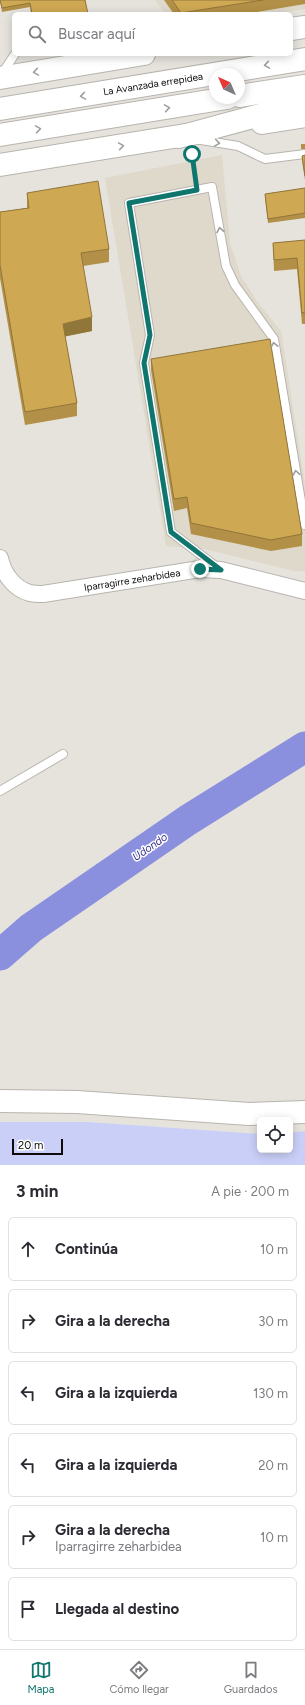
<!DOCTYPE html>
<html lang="es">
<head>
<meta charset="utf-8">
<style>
  :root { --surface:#fff; --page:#f7f7f7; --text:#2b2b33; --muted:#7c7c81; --line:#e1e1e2; --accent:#0f766e }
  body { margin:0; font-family:Figtree,sans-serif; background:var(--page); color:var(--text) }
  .controls { position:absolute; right:12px; bottom:12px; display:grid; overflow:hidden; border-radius:6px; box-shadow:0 2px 10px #0003 }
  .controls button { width:36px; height:36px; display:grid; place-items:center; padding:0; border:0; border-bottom:1px solid var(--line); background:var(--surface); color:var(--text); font:20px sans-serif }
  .compass { position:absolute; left:209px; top:68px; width:36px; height:36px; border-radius:50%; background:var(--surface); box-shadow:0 2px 10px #0003; rotate:316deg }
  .scale { position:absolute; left:12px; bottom:10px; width:51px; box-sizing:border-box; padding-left:4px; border:2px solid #0d0c0a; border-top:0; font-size:11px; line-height:14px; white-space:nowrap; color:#0d0c0a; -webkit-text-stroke:3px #fff; paint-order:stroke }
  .stop { position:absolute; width:12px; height:12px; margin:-9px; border:3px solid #0f766e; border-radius:50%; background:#fff }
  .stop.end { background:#0f766e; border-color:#fff; box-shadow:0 1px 4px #0008 }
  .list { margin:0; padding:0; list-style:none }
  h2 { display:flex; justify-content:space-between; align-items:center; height:52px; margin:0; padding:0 16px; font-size:17px }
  h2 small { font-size:13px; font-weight:400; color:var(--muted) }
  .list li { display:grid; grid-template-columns:26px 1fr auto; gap:12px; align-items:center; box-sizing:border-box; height:64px; margin:0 8px 8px; padding:0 8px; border:1px solid var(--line); border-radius:6px }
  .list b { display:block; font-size:15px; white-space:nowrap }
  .list p { margin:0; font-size:13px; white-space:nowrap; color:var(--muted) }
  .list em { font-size:13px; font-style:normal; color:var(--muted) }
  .icon { flex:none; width:22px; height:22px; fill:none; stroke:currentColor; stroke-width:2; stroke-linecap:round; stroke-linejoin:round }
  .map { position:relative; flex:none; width:305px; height:1165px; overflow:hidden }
  .search { position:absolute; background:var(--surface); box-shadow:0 2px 10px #0003; left:12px; right:12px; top:12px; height:44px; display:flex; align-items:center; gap:10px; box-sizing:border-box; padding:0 14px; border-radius:6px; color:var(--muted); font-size:15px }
  .sheet { height:484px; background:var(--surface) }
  nav { display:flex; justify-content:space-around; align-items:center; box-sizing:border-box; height:56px; border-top:1px solid var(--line); background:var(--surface); font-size:11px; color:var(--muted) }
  nav a { display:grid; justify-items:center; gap:2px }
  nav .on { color:var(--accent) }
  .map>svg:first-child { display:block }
</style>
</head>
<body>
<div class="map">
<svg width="305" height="1165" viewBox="0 0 305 1165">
  <rect width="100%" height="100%" fill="#e6e3dd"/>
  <g fill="#dfd9cc">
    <polygon points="155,0 305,0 305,9 275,14 165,14"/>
    <polygon points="222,155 230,243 241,276 257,301 281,331 305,484 305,571 294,571 204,549 166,546 105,178"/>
  </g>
  <polygon fill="#cacff8" points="0,1122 88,1122 260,1134 260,1150 290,1150 290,1133 305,1131 305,1165 0,1165"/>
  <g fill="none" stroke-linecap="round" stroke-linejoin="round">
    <polyline stroke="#8a90dd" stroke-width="31" points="0,955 31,928 188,820 305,747"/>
    <g stroke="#b8b5af" stroke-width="10">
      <g id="service">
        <polyline points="1,75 15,54"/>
        <polyline points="195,139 238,146 265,159 305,154"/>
        <polyline points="218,568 171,532 144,363 150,335 129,203 212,187 226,266 235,285 274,339 305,525"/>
        <polyline points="0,791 63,754"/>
      </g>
    </g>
    <g stroke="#b8b5af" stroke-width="18">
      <path id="minor" d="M0,558C3,573 14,589 30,593C34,594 39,594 43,594L200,569L221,570L305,591"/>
    </g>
    <g stroke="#b8b5af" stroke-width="24">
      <g id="primary">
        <polyline points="291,29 305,27"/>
        <polyline points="0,78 144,54"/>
        <polyline points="262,123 305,116"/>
        <polyline points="0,165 198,133"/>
        <polyline points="0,1101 77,1102 249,1114 305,1112"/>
      </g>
    </g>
    <g stroke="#b8b5af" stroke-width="24">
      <g id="trunk">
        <polyline points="239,96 305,86"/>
        <polyline points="0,109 305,59"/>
        <polyline points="0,135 227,98"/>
        <polyline points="179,137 305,103"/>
      </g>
    </g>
    <polyline stroke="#898783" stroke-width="2.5" stroke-dasharray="3 3" stroke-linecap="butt" points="192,154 196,179"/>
    <use href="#service" stroke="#fff" stroke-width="8"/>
    <use href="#minor" stroke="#fff" stroke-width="16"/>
    <use href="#primary" stroke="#fff" stroke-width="22"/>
    <use href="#trunk" stroke="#fff" stroke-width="22"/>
  </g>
  <g fill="#b29047">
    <polygon points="0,0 85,0 88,14 31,14 30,7 2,12"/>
    <polygon points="164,0 305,0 305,4 245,14 174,14"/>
    <rect x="301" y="144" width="4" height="5"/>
    <polygon points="305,155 305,180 302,160 302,156"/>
    <polygon points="305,188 305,218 268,223 265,198 265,194"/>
    <polygon points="27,193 109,249 109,262 83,266 92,331 65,336 77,403 77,416 25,425 0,278 0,212 27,208"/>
    <polygon points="305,240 305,324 302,324 297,269 274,271 273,243"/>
    <polygon points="151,359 302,534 302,546 271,551 191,534 187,508 174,511 151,370"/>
  </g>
  <polygon fill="#91763a" points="92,317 92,331 63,337 63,324"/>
  <g fill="#cfa853" stroke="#91763a">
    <polygon points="0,0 85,0 88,14 32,14 30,3 2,8"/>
    <polygon points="172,0 263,0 181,13"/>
    <polygon points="305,155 305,176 302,156"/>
    <polygon points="98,181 109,249 81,253 92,317 63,324 77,403 25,412 0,265 0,212 29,208 27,193"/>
    <polygon points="305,188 305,213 268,219 265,194"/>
    <polygon points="305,240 305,312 302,313 297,258 274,260 273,243"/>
    <polygon points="270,339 302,534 271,540 191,523 187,497 174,499 151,359"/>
  </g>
  <defs><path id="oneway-chevron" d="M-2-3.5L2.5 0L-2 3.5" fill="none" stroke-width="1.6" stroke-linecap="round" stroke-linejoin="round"/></defs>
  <g stroke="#9e9e9d">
    <use href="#oneway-chevron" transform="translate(267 65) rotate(171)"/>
    <use href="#oneway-chevron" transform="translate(36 72) rotate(171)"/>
    <use href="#oneway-chevron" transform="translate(83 96) rotate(171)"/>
    <use href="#oneway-chevron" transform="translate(167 108) rotate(-9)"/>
    <use href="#oneway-chevron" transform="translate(38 129) rotate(-9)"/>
    <use href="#oneway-chevron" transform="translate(217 143) rotate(9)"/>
    <use href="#oneway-chevron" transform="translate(121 146) rotate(-9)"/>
    <use href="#oneway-chevron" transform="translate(220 230) rotate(-100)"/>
    <use href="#oneway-chevron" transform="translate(274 345) rotate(-102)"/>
    <use href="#oneway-chevron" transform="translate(296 473) rotate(-99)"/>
  </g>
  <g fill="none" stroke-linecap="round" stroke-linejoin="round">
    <polyline stroke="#0f766e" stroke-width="5" points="192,154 197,190 129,203 150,335 144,363 171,532 221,570 200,569"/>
  </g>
  <g text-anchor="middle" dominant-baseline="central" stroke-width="3" stroke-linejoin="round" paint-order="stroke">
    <g font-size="10" fill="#0d0c0a" stroke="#fff">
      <text transform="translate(153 84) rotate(-9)">La Avanzada errepidea</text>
      <text transform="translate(132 580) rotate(-9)">Iparragirre zeharbidea</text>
    </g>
    <g font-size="11" font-style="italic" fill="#352f89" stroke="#fff">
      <text transform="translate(150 847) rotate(-35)">Udondo</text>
    </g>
  </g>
</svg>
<div class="controls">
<button><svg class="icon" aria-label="locate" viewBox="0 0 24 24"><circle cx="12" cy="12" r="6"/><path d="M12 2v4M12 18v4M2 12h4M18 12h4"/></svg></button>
</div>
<svg class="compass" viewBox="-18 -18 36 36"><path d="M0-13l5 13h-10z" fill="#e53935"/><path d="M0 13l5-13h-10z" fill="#7c7c81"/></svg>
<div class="scale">20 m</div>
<div class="stop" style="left:192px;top:154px"></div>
<div class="stop end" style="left:200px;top:569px"></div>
<div class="search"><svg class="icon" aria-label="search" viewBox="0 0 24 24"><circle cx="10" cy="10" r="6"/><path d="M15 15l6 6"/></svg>Buscar aquí</div>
</div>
<section class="sheet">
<h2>3 min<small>A pie · 200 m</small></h2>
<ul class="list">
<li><svg class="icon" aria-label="ahead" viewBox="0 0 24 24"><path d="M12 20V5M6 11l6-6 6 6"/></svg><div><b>Continúa</b></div><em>10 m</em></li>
<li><svg class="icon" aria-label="right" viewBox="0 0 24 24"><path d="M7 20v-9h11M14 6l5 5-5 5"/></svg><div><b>Gira a la derecha</b></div><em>30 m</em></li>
<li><svg class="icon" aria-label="left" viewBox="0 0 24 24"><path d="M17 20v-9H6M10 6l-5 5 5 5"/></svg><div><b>Gira a la izquierda</b></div><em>130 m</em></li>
<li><svg class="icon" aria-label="left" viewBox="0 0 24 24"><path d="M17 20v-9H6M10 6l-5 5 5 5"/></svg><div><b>Gira a la izquierda</b></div><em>20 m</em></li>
<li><svg class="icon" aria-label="right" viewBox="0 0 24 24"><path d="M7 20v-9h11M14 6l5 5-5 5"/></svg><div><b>Gira a la derecha</b><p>Iparragirre zeharbidea</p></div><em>10 m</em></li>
<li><svg class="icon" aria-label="arrive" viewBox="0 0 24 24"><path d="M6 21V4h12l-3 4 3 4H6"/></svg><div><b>Llegada al destino</b></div></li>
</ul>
</section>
<nav>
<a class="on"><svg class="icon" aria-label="map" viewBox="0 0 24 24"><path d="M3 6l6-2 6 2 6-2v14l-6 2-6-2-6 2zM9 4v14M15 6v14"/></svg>Mapa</a>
<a><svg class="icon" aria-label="directions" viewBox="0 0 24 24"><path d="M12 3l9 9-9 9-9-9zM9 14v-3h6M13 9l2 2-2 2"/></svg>Cómo llegar</a>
<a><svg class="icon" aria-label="saved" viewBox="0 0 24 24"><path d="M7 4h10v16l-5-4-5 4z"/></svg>Guardados</a>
</nav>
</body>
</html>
